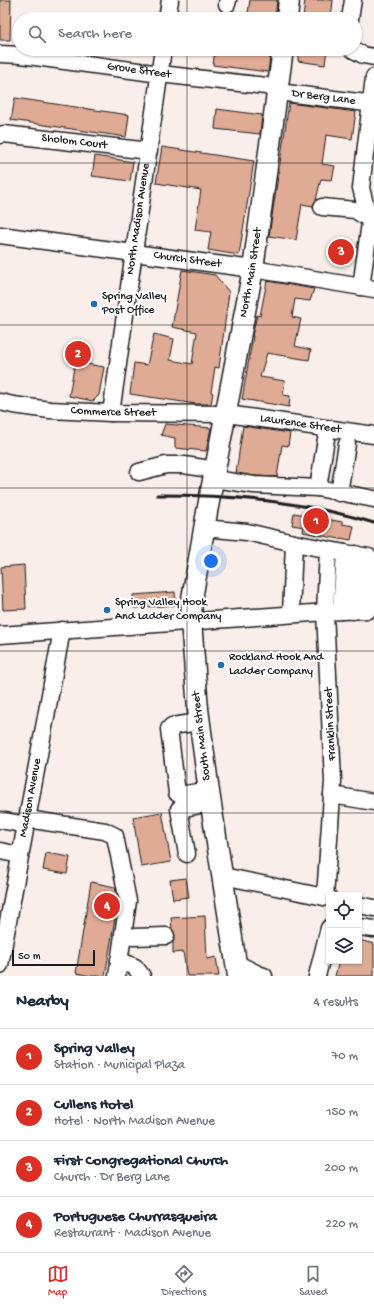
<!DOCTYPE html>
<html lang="en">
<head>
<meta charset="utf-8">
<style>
  :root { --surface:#fff; --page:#f6f6f7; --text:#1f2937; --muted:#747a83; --line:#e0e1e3; --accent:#d93025 }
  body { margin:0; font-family:"Gochi Hand",sans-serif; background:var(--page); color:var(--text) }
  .controls { position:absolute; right:12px; bottom:12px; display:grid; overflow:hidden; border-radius:0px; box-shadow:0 1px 3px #0004 }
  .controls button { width:36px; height:36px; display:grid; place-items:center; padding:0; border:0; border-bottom:1px solid var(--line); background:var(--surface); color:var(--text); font:20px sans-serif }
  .scale { position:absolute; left:12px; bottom:10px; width:83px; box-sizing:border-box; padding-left:4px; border:2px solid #1c1c1c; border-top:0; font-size:11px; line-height:14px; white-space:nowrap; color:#1c1c1c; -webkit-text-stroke:3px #fff; paint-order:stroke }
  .you { position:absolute; left:211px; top:561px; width:14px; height:14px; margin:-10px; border:3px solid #fff; border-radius:50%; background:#1a73e8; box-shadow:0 0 0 6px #1a73e833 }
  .badge { display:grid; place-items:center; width:26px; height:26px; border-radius:50%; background:var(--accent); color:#fff; font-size:13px; font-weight:700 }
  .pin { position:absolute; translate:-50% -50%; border:2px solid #fff; box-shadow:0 1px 4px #0006 }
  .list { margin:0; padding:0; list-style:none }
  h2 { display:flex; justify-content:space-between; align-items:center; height:52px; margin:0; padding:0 16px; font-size:17px }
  h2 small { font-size:13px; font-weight:400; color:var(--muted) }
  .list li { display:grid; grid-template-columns:26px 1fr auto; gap:12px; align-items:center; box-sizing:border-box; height:56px; padding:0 16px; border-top:1px solid var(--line) }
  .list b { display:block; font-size:15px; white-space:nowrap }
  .list p { margin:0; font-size:13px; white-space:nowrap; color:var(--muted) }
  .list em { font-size:13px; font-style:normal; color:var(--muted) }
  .icon { flex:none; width:22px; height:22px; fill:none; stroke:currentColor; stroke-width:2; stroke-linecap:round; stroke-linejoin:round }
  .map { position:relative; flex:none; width:374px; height:976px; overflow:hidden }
  .search { position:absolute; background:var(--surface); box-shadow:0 1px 3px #0004; left:12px; right:12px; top:12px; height:44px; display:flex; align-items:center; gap:10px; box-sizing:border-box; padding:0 14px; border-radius:22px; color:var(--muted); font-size:15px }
  .sheet { height:276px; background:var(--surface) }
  nav { display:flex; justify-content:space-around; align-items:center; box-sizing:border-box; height:56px; border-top:1px solid var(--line); background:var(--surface); font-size:11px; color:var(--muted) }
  nav a { display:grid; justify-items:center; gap:2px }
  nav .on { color:var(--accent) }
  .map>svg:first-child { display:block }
</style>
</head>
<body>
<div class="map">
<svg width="374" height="976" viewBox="0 0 374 976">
  <rect width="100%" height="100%" fill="#f9eeea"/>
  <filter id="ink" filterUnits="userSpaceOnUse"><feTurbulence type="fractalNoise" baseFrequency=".025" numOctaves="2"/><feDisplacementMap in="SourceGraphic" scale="8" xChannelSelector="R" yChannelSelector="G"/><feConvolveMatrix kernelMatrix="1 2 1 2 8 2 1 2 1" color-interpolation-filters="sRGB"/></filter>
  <g filter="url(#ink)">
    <g fill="#e0ab95" stroke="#1c1c1c">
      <polygon points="0,0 11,0 10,40 0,40"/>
      <polygon points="250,0 277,0 275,19 247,19"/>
      <polygon points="305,0 333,0 331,19 303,19"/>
      <polygon points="215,49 271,49 268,72 213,65"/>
      <polygon points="299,49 327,49 325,65 298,61"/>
      <polygon points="15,98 129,115 126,137 11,120"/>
      <polygon points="289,103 356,112 352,139 326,135 322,164 335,166 332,180 321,179 316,200 313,206 302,204 296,240 269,236"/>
      <polygon points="217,109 262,115 260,134 215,129"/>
      <polygon points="162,147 254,161 239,255 208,250 211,232 195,230 201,190 156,183"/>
      <polygon points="95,156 133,162 130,181 92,176"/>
      <polygon points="182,270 215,275 229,292 219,368 215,367 211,392 213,393 211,404 196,404 130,394 134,363 147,365 154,334 174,339 170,360 192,364 197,332 172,327"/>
      <polygon points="267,281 314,289 310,301 295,299 292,317 301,319 295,346 311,350 309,360 267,353 260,377 285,381 283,395 290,396 289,407 242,399 253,336 252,336 257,315 260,316"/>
      <polygon points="75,362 104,367 99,395 93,401 69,396"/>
      <polygon points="165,424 211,428 206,451 175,448 175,438 161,435"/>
      <polygon points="243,426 290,433 288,446 282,445 277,477 255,476 236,473"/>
      <polygon points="294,513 313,516 313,517 343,522 342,524 354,526 351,540 340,538 340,539 303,532 304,527 292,525"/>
      <polygon points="24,565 26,609 3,610 1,567"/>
      <polygon points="175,592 176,605 134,608 133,595"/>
      <polygon points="162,812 171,862 141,867 133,817"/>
      <polygon points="46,853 70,857 67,874 43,870"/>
      <polygon points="186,878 189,897 173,899 170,880"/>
      <polygon points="91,882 115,887 118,901 105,976 91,976 76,973"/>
      <polygon points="205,916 207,959 216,957 219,976 187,976 183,952 173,953 173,942 175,935 172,929 171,918"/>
      <polygon points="359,940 374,944 374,976 335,976 339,961 359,961"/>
    </g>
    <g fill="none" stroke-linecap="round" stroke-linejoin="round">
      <g stroke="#1c1c1c" stroke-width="19">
        <g id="minor">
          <polyline points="227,4 228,0"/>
          <polyline points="167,19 170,0"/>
          <polyline points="350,19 353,0"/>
          <polyline points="352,49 363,55 374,57"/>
          <path id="s1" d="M0,54L21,55L160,74L266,86L286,93L374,104"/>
          <path id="s2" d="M0,135L4,134L149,151"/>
          <polyline points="322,207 355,210 369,219 373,217"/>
          <path id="s3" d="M0,235L253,269L374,289"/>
          <polyline points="361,287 370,223 361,188 374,77"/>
          <path id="s4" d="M0,402L13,405L50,410L111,413L227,414L374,435"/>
          <path id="s5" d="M111,413L163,49"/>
          <polyline points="139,472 166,465 184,465 216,470"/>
          <polyline points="214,479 254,485 318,488 374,499"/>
          <polyline points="318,488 326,439"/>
          <polyline points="339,493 347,444"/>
          <polyline points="341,611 368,610 369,557 345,553"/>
          <polyline points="353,611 356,554"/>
          <polyline points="291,614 294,543"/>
          <polyline points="0,635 341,611 345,553 294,543 247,532 204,528"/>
          <polyline points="199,722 172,726 169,729 177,793 180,795 209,790"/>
          <polyline points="332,795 374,802"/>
          <polyline points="27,819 105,831 115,836 128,901 117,976"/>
          <polyline points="0,820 26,825"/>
          <polyline points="0,851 20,855"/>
          <polyline points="187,854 179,809 211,803"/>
          <polyline points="223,876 329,898"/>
          <polyline points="325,897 333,781 325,612 328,550"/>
          <polyline points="359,905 374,908"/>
          <polyline points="359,927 374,929"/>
          <polyline points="123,934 133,937 166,936"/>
          <polyline points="119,960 135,967 142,976"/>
          <polyline points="236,963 258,974 264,976"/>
          <path id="s6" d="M0,965L62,630"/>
          <polyline points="317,976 329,928"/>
        </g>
      </g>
      <g stroke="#1c1c1c" stroke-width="23">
        <g id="major">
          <polyline points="287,19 289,0"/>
          <path id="s7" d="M238,976L209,792L198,709L191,621L192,599L207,512L253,269L283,49"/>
        </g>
      </g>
      <use href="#minor" stroke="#fff" stroke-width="16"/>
      <use href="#major" stroke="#fff" stroke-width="20"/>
      <path stroke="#1c1c1c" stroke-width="3" d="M157,495C231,495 303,501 374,523"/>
    </g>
  </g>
  <path fill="none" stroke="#1c1c1c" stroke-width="1" stroke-opacity="0.55" d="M187,0V19M187,49V976M0,163H374M0,325H374M0,488H374M0,651H374M0,813H374"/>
  <g fill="#1f6fb2" stroke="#fff" stroke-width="1.5">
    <circle cx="94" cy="304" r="4"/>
    <circle cx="107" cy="610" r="4"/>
    <circle cx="221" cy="665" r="4"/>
  </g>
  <g text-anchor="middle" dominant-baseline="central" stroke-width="4" stroke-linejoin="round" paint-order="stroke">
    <g font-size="12" fill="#1c1c1c" stroke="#fff">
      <text stroke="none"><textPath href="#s1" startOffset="140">Grove Street</textPath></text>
      <text stroke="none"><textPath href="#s1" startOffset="327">Dr Berg Lane</textPath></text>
      <text stroke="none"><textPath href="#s2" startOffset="75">Sholom Court</textPath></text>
      <text stroke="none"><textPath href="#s5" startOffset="196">North Madison Avenue</textPath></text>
      <text stroke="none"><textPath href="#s3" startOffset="189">Church Street</textPath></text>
      <text stroke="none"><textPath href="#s7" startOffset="712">North Main Street</textPath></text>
      <text stroke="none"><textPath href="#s4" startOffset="114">Commerce Street</textPath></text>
      <text stroke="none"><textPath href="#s4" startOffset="302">Lawrence Street</textPath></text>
      <text transform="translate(331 724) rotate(-93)">Franklin Street</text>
      <text transform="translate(202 736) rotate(-97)">South Main Street</text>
      <text stroke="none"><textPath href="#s6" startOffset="170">Madison Avenue</textPath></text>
    </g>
    <g font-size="12" fill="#1c1c1c" stroke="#fff" text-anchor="start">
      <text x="102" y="297">Spring Valley<tspan x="102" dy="14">Post Office</tspan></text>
      <text x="115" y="603">Spring Valley Hook<tspan x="115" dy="14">And Ladder Company</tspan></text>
      <text x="229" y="658">Rockland Hook And<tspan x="229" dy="14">Ladder Company</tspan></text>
    </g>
  </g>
</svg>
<div class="controls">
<button><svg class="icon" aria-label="locate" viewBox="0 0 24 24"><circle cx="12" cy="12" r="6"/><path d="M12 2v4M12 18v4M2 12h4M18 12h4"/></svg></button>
<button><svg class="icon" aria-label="layers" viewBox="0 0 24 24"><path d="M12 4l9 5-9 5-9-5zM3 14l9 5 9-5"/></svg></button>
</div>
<div class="scale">50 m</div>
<div class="you"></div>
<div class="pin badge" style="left:316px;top:521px">1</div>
<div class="pin badge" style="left:78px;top:354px">2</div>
<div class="pin badge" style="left:341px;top:252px">3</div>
<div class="pin badge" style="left:107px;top:906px">4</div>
<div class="search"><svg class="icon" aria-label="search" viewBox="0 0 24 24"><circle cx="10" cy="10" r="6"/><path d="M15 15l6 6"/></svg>Search here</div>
</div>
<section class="sheet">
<h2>Nearby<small>4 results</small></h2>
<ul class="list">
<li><span class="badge">1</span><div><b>Spring Valley</b><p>Station · Municipal Plaza</p></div><em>70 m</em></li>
<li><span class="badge">2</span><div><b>Cullens Hotel</b><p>Hotel · North Madison Avenue</p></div><em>150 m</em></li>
<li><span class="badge">3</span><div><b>First Congregational Church</b><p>Church · Dr Berg Lane</p></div><em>200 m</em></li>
<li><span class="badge">4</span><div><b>Portuguese Churrasqueira</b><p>Restaurant · Madison Avenue</p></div><em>220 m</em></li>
</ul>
</section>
<nav>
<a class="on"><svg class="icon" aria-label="map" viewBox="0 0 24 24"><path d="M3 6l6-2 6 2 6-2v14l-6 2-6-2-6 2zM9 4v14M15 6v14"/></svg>Map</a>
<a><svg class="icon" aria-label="directions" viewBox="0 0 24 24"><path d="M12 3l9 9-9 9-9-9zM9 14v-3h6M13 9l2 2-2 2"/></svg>Directions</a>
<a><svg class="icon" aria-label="saved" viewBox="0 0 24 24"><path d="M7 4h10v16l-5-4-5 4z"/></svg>Saved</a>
</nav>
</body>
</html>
